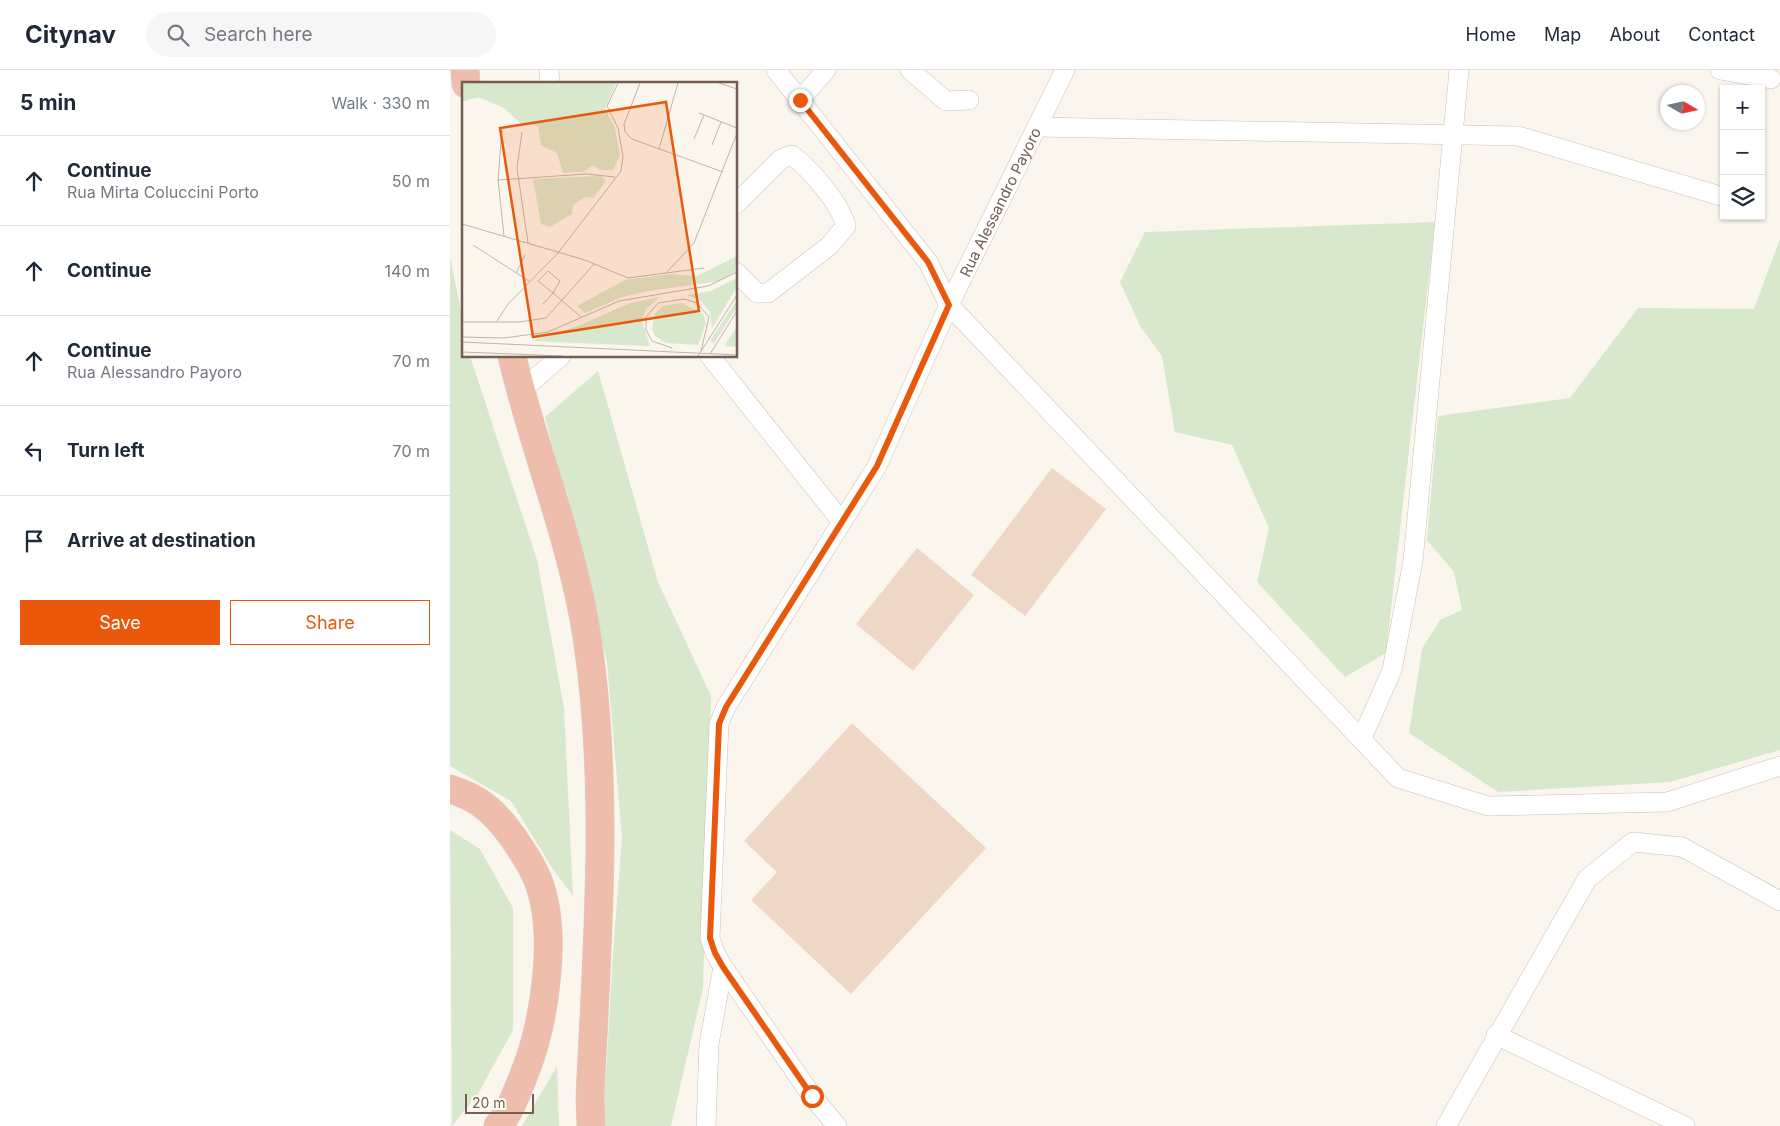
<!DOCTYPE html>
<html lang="en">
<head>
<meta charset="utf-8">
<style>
  :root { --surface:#fff; --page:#f6f6f7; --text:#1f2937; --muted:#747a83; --line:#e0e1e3; --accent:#ea580c }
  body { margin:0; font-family:Inter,sans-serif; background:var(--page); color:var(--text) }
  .controls { position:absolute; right:15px; top:15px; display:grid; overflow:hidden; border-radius:0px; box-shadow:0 1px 4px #0004 }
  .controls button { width:45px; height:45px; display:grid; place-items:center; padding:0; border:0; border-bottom:1px solid var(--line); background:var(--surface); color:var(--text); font:25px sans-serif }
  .compass { position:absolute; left:1210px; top:15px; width:45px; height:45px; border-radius:50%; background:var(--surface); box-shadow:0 1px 4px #0004; rotate:99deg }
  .scale { position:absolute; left:15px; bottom:12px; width:69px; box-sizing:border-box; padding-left:5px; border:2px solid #755e51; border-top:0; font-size:14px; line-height:18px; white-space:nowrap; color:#755e51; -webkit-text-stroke:4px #fefaf4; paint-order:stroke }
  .stop { position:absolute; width:15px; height:15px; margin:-11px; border:4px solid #ea580c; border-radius:50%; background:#fff }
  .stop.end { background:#ea580c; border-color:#fff; box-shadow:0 1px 5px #0008 }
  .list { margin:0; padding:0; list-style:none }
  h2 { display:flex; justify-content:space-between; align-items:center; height:65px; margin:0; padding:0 20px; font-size:21px }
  h2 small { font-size:16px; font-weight:400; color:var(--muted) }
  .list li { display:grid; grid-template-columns:32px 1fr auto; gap:15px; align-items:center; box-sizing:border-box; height:90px; padding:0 20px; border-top:1px solid var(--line) }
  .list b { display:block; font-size:19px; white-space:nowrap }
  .list p { margin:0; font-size:16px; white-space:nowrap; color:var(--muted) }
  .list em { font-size:16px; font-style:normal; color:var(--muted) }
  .actions { display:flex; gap:10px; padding:15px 20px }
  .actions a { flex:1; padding:11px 0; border:1px solid var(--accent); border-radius:0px; text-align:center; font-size:18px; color:var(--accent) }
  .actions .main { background:var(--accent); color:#fff }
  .icon { flex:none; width:28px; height:28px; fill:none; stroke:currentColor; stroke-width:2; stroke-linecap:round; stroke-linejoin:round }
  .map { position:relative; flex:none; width:1330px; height:1056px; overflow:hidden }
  header { display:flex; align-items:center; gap:30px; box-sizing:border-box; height:70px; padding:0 25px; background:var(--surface); border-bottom:1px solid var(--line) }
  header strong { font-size:24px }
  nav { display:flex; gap:28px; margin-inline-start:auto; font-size:18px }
  .search { width:350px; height:45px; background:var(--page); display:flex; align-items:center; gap:12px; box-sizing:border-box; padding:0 18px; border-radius:28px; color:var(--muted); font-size:19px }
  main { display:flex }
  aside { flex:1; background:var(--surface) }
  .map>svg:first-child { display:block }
</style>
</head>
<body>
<header>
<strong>Citynav</strong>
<div class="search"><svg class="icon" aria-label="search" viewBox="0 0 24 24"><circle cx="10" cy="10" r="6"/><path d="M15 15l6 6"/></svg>Search here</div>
<nav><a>Home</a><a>Map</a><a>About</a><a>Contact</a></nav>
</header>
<main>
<aside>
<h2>5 min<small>Walk · 330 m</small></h2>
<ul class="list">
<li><svg class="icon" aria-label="ahead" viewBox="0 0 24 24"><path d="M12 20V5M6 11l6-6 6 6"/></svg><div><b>Continue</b><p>Rua Mirta Coluccini Porto</p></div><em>50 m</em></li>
<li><svg class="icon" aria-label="ahead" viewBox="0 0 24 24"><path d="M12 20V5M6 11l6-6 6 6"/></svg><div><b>Continue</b></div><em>140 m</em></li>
<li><svg class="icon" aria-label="ahead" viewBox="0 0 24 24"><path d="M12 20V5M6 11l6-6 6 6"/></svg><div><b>Continue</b><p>Rua Alessandro Payoro</p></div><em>70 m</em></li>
<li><svg class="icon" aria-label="left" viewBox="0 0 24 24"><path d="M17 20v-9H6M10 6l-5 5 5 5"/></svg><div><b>Turn left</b></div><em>70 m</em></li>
<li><svg class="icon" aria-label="arrive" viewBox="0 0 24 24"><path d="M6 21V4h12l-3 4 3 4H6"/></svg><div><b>Arrive at destination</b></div></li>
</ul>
<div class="actions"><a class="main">Save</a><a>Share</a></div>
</aside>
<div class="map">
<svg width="1330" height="1056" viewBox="0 0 1330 1056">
  <rect width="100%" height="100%" fill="#fbf6ed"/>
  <g fill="#d7e8cc">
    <polygon points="985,152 936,583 895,607 807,512 819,458 782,375 725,362 712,286 690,256 670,212 695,162"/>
    <polygon points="1330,169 1330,680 1220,712 1048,722 959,663 972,579 990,550 1012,540 1004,502 977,470 988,346 1120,328 1188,238 1304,239"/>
    <polygon points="0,187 14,254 14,286 20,286 87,490 114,638 123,826 102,798 61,731 0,696"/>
    <polygon points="148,301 208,512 261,626 253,918 221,1056 153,1056 163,882 172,768 157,592 95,347"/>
    <polygon points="0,760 30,779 63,838 63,960 28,1024 2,1056"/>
    <polygon points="107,996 109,1056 72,1056"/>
  </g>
  <g fill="#eed7c7">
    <polygon points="602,398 656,439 575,546 521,505"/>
    <polygon points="467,478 524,525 463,601 406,554"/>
    <polygon points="402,653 536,778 401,924 301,830 327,802 294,771"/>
  </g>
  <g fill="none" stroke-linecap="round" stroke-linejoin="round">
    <g stroke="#cdbfb3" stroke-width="20">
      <g id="street">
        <polyline points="99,0 100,14"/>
        <polyline points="326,0 478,192 499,235 948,708 1038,736 1217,732 1330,696"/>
        <polyline points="460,0 496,31 519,30"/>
        <polyline points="1270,0 1321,9"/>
        <polyline points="350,30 376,0"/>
        <polyline points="587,57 1068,66 1274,127"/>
        <path d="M286,134L331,89L342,85C361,100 390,133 396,156L379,176L318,223H307L286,202"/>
        <polyline points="260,286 392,452"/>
        <polyline points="72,320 111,286"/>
        <polyline points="912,668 942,600 963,491 1009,0"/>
        <polyline points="1046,965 1235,1056"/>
        <polyline points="256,1056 259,974 273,897"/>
        <path id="s1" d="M387,1056L362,1026L273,897L265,883L260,868L269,654L276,637L427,396L499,235L615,0"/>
        <polyline points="996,1056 1137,809 1183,772 1232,777 1330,831"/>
      </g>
    </g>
    <g stroke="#d8d2ce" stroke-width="29">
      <g id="highway">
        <polyline points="15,0 16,14"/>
        <path d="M62,286C84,381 122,470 137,567C160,720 147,874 140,1027L141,1056"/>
        <path d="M0,719C29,728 44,741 62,766C71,779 81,793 87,808C109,860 95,951 75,1002C69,1017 59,1045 48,1056"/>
      </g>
    </g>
    <use href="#street" stroke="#fff" stroke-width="19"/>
    <use href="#highway" stroke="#efbdab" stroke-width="28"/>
  </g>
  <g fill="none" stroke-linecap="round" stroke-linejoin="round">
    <polyline stroke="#ea580c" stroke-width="6" points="350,30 478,192 499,235 427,396 276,637 269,654 260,868 265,883 273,897 362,1026"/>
  </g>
  <g text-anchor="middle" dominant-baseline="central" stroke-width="4" stroke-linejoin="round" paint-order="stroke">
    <g font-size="15" fill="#755e51" stroke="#fefaf4">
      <text stroke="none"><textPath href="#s1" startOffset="1036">Rua Alessandro Payoro</textPath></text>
    </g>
  </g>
  <g transform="translate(12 12)">
    <rect width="275" height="275" fill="#fbf6ed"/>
    <path d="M0,1H154L143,26L153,46L158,73L151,88H138L131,83L121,90L101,91L95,71L79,63L76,44L58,41L42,26L16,15L0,20ZM139,94L144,99L131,116L123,115L111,123L110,132L88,145L79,142L71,97ZM275,174V188L258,199L187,209L160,215L123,231L115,224L163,198L209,192L235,194ZM275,196V205L250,246L248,230L239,219L225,213L249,209ZM198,215L184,227L180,239L188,264L69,259L116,244L168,221ZM275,218V225L252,261L248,259ZM220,221L241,232L244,241L236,263L204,261L193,254L190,247L193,231L201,224ZM275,244V265L262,264Z" fill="#d7e8cc"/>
    <path fill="none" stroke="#c1b4aa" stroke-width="1" d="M178,1L162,42L163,50L170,57L261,90M257,1L275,7M237,31L275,46M40,48L36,98L42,154M60,50L55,86L66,161M232,57L242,33M250,63L259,40M197,67L216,1M36,98L124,92L153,95M0,142L123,178L166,196L242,186M11,163L67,199M86,189L98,199L91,211L76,199ZM205,190L232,161L275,51M54,191L63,173M81,222L91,211L120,236M35,239L46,222L96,171L159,89L161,74L156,46L145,24L156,1M0,240H57L84,236L132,182M0,255L42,256L86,250L157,219L246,204L275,190M0,260L275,273M210,266L190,259L184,248V235L196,221L222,217L235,221L247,235L239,269M0,270L101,274M248,272L275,229M236,274L275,213"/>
    <path fill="#e8590c" fill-opacity="0.15" stroke="#e8590c" stroke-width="2.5" d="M204,20L237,229L71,255L38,46Z"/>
    <rect width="275" height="275" fill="none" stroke="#755e51" stroke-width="2.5"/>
  </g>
</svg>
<div class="controls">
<button>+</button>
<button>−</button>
<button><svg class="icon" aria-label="layers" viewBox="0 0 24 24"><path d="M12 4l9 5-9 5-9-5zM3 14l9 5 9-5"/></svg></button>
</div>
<svg class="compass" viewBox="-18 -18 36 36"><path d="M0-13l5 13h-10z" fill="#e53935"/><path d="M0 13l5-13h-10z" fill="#747a83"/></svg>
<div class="scale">20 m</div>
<div class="stop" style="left:362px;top:1026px"></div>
<div class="stop end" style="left:350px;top:30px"></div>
</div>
</main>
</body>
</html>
